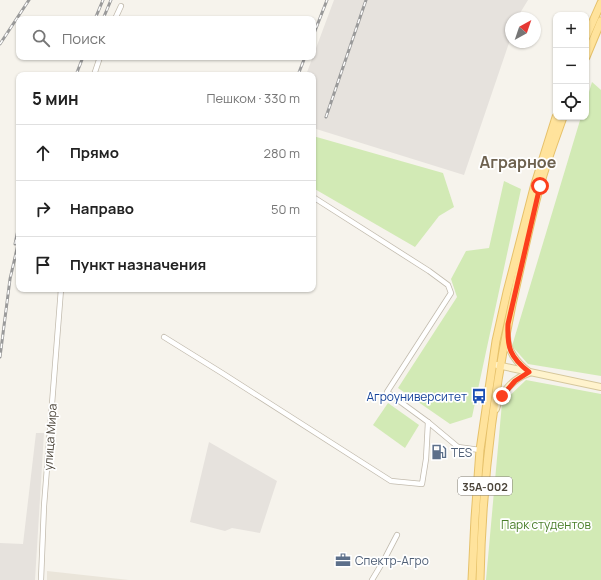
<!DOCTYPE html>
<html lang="ru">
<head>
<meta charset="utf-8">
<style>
  :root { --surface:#fff; --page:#f6f6f6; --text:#222; --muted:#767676; --line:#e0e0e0 }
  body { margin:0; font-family:Manrope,sans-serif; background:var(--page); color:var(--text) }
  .controls { position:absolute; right:12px; top:12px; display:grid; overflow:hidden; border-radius:8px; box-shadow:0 1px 3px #0004 }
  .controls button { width:36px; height:36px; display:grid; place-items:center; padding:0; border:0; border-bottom:1px solid var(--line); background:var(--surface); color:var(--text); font:20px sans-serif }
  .compass { position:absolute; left:505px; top:12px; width:36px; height:36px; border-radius:50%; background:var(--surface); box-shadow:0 1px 3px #0004; rotate:40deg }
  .stop { position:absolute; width:12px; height:12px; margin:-9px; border:3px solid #fc3f1d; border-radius:50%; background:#fff }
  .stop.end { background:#fc3f1d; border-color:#fff; box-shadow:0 1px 4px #0008 }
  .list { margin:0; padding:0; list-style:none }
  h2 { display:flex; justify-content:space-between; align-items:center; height:52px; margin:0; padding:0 16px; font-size:17px }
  h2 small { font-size:13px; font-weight:400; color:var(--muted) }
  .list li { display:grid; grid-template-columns:26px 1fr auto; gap:12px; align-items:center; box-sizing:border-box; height:56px; padding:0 16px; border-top:1px solid var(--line) }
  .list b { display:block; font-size:15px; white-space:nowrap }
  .list em { font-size:13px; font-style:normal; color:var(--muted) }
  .icon { flex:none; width:22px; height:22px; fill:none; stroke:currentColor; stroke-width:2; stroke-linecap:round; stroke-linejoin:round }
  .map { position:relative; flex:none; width:601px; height:580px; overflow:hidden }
  .search { position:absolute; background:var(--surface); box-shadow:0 1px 3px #0004; left:16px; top:16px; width:300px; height:44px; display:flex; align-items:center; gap:10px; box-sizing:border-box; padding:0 14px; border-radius:8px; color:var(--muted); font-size:15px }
  .panel { position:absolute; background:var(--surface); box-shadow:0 1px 3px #0004; left:16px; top:72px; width:300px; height:220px; border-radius:8px }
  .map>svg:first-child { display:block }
</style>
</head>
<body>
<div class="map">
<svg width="601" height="580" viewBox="0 0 601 580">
  <rect width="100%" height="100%" fill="#f6f3ec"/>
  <polygon fill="#eae5da" points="47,571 129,580 47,580"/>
  <g fill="#e6e2dd">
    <polygon points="334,0 528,0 517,18 511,18 511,37 464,175 313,128 313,75 306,75"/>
    <polygon points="36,433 44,433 35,580 0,580 0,543 23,544"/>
    <polygon points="209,442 277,481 260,533 232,528 225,531 190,522"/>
  </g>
  <g fill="#d2eab5">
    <polygon points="592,82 601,90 601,376 528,364 512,346 581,117 586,117 586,102"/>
    <polygon points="313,136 443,173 454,207 439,216 415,247 313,188"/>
    <polygon points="504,181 521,189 472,417 450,424 398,388 457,297 451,279 466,251 489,248"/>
    <polygon points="526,380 601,394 601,580 486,580 502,403"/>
    <polygon points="388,403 419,425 405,448 373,425"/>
  </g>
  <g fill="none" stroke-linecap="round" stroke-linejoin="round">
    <g stroke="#c2bbae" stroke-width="6">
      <g id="street">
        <polyline points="115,19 121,6"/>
        <polyline points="94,75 100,57"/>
        <polyline points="313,197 429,271 448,285 451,293 387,392 428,422 458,447 480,450"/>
        <polyline points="164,337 222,373 391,481 422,484 426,459 428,422"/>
        <polyline points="41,580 44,506 61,289"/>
        <polyline points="372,580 384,560 397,535"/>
      </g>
    </g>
    <g stroke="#d6c79b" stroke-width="8">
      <g id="secondary">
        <path d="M507,336C507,350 517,363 528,371"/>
        <polyline points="497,365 601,387"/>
        <path d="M496,409C500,393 514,378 529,373"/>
      </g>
    </g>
    <g stroke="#e6c16a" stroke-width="9">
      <g id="primary">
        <polyline points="586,37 601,3"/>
        <polyline points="586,57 601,21"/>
        <polyline points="472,580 475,518 480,450 496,341 507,292 535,184 556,117"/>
        <path d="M480,580C482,471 497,365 522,260C528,235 533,210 540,186C546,163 555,140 563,117"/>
      </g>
    </g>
    <use href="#street" stroke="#fff" stroke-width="4.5"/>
    <use href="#secondary" stroke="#fff3cd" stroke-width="6"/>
    <use href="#primary" stroke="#ffe39c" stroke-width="7"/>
    <g stroke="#9a9a9a" stroke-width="3">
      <g id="rail">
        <polyline points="95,19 103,0"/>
        <polyline points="103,19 111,0"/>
        <polyline points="313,36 327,0"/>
        <polyline points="0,44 29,0"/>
        <polyline points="76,75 83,57"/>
        <polyline points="298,75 305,57"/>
        <polyline points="326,117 366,0"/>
        <polyline points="15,244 19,225"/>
        <polyline points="0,357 10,279 19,240"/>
      </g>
    </g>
    <use href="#rail" stroke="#fff" stroke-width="1.5" stroke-dasharray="4.5" stroke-linecap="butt"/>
  </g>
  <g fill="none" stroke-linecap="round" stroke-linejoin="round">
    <path stroke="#fc3f1d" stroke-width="5" d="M502,396L515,381L529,372C510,357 507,348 508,324L540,186"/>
  </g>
  <defs>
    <g id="bus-bare" transform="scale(1.2)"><path d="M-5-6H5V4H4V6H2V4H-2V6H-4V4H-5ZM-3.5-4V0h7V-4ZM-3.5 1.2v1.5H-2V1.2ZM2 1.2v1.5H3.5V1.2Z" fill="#1a4fb4" stroke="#fff" stroke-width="2.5" paint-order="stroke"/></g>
    <g id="fuel-bare" transform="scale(1.2)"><path d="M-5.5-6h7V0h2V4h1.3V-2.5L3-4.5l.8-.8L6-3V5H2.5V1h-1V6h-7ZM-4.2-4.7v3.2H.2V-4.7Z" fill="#5c6f8a" stroke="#fff" stroke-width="2.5" paint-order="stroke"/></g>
    <g id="office-bare" transform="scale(1.2)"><path d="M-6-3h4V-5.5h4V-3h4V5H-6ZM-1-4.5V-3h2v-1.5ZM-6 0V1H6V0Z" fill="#5c6f8a" stroke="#fff" stroke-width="2.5" paint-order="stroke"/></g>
  </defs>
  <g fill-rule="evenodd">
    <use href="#bus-bare" x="479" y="396"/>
    <use href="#fuel-bare" x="439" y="452"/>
    <use href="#office-bare" x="343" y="560"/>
  </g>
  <g text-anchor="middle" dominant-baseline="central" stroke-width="3.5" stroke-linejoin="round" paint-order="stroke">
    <rect fill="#fff" stroke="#817c74" stroke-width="1" x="458" y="477" width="54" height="18" rx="3"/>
    <g font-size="11" font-weight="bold" fill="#4b4439">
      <text x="485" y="486">35А-002</text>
    </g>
    <g font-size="12" fill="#164399" stroke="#fff" text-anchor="end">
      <text x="467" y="396">Агроуниверситет</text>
    </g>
    <g font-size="12" fill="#4b4439" stroke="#fff">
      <text transform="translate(50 437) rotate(-86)">улица Мира</text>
    </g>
    <g font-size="12" fill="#4e5e75" stroke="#fff" text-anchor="start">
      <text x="451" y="452">TES</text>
      <text x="355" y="560">Спектр-Агро</text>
    </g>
    <g font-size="12" fill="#4a7f2a" stroke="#fff">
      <text x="546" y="524">Парк студентов</text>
    </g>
    <g font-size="16" font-weight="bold" fill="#6e6250" stroke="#fff">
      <text x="518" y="162">Аграрное</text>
    </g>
  </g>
</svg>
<div class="controls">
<button>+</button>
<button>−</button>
<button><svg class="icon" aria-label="locate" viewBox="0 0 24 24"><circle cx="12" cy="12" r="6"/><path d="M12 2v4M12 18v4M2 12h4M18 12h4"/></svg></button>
</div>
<svg class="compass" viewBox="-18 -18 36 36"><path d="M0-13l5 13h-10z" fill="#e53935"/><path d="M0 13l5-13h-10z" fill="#767676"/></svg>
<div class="stop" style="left:540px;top:186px"></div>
<div class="stop end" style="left:502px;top:396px"></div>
<div class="search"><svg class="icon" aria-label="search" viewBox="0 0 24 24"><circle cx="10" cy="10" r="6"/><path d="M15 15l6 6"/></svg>Поиск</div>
<section class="panel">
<h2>5 мин<small>Пешком · 330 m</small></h2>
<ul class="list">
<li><svg class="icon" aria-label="ahead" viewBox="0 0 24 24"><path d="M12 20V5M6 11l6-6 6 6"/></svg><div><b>Прямо</b></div><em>280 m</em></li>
<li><svg class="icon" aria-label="right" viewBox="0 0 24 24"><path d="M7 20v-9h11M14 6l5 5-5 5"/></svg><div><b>Направо</b></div><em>50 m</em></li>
<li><svg class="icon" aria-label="arrive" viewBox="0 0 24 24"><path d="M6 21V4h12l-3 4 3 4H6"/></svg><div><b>Пункт назначения</b></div></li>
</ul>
</section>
</div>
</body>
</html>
